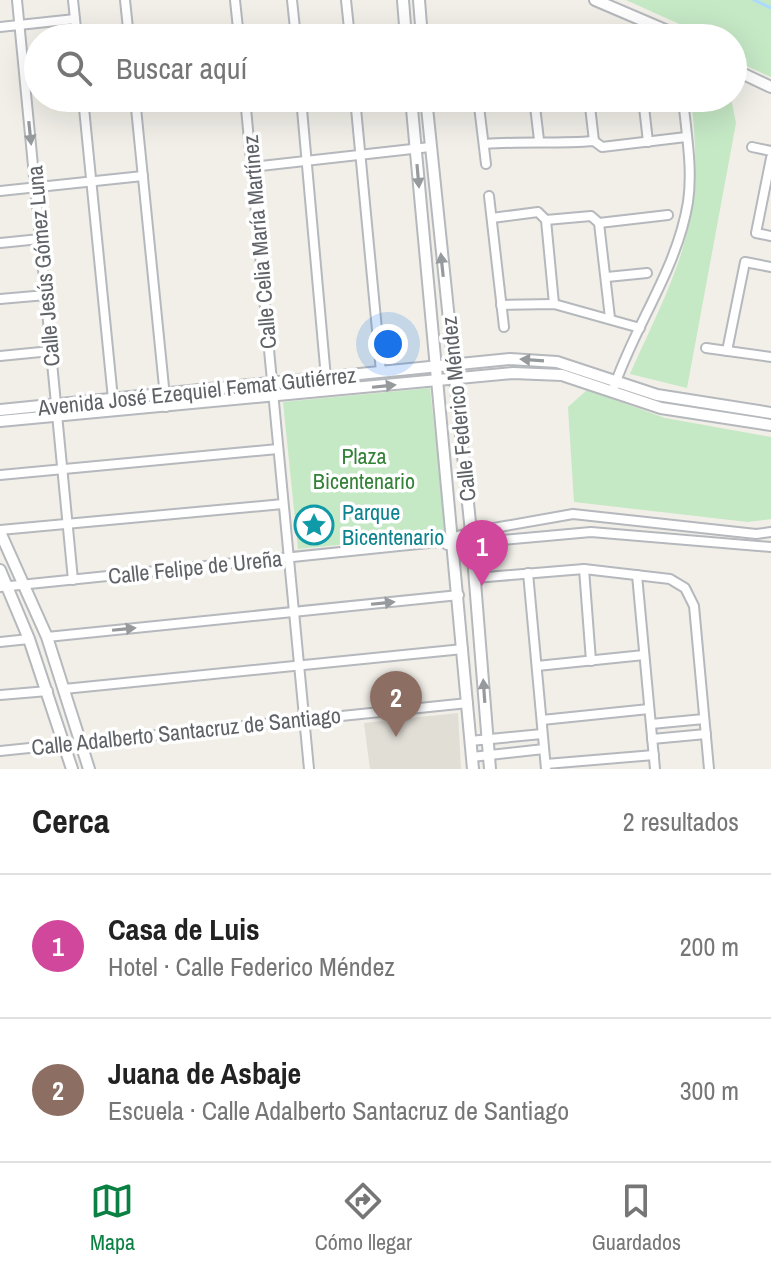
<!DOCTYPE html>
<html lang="es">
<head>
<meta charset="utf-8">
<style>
  :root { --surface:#fff; --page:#f2f2f2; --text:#222; --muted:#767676; --line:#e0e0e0; --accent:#0b8043 }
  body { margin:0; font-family:"Archivo Narrow",sans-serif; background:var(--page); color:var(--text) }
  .you { position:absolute; left:388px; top:344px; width:28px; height:28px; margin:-20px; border:6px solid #fff; border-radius:50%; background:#1a73e8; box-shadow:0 0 0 12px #1a73e833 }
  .badge { display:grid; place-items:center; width:52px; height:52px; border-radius:50%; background:var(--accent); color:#fff; font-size:26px; font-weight:700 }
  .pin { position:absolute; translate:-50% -66px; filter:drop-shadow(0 2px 4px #0008) }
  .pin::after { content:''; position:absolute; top:42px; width:28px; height:24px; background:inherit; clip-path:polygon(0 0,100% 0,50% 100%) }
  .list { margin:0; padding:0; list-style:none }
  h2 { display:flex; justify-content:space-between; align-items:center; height:104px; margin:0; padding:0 32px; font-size:34px }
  h2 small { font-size:26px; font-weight:400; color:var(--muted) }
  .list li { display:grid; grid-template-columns:52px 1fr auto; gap:24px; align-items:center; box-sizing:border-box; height:144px; padding:0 32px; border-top:2px solid var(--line) }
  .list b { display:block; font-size:30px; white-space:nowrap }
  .list p { margin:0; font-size:26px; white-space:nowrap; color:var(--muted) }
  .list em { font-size:26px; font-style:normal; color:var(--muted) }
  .icon { flex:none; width:44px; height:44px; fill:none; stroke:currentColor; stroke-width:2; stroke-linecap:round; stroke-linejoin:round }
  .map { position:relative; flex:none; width:771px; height:769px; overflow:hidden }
  .search { position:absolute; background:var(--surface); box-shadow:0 8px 32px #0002; left:24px; right:24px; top:24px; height:88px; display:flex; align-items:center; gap:20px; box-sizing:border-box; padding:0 28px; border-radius:44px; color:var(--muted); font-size:30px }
  .sheet { height:392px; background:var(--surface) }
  nav { display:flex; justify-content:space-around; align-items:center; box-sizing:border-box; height:112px; border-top:2px solid var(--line); background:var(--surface); font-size:22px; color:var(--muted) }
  nav a { display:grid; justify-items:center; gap:4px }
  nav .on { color:var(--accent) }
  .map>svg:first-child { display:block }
</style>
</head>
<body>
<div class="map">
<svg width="771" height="769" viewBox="0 0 771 769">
  <rect width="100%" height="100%" fill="#f1efe8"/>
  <polygon fill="#e1ded6" points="458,713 461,769 370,769 364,723"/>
  <g fill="#c5e8c5">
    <polygon points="626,0 771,0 771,77 733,60 733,38 702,38 686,27"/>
    <path d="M701,98H731L736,123L687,388L630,374C677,270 705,225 692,107Z"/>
    <polygon points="430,388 446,534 298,549 283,402"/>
    <polygon points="587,390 665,418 771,437 771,519 748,522 574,502 568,407"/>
  </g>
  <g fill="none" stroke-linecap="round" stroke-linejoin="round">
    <polyline stroke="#aadaff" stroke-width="3" points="754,0 771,8"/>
    <g stroke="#b5b8bc" stroke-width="12">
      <g id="minor">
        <polyline points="17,0 73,580"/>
        <polyline points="73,0 77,38"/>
        <polyline points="125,0 129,38"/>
        <polyline points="235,0 239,38"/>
        <polyline points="292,0 296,38"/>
        <polyline points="346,0 350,38"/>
        <polyline points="0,27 75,19"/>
        <polyline points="623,38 637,38"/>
        <polyline points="83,98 113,399"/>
        <polyline points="135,98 166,407"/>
        <polyline points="245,98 309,769"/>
        <polyline points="301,98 326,378"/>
        <polyline points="355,98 381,372"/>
        <polyline points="478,98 486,164"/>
        <polyline points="534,98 539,140"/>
        <polyline points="589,98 594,141"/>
        <polyline points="643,98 648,142"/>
        <path d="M485,144C523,141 556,144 594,141L602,147L686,137"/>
        <polyline points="752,147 771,151"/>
        <polyline points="771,158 756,233 771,236"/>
        <polyline points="251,167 430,147"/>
        <polyline points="0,191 143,176"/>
        <polyline points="489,196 504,327"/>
        <polyline points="492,218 538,212 546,220 591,216 599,223 610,318"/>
        <polyline points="546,220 554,304"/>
        <polyline points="599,223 668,215"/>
        <polyline points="0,243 40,239"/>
        <polyline points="607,277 647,273"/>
        <polyline points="0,299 46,295"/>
        <polyline points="501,305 554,304 640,328"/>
        <polyline points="706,348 771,357"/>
        <polyline points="727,351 745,262 771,267"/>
        <polyline points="0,356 51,351"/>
        <path d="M613,390C634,326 677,270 688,202C693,168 686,132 683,98"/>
        <polyline points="0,475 278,449"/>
        <polyline points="0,530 283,504"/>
        <polyline points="447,545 591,532 771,547"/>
        <polyline points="584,569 591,661"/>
        <polyline points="528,573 546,769"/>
        <polyline points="637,575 655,769"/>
        <polyline points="475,578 584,569 670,579 685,588 694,606 709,769"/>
        <polyline points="0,587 438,542 471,532 573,514 756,534 771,532"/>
        <polyline points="47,637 459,595"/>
        <polyline points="0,642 29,639"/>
        <polyline points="537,666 644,655"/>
        <polyline points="64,689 463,649"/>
        <polyline points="0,695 48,691"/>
        <polyline points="542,720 649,709"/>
        <polyline points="651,724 704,719"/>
        <polyline points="652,739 706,734"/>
        <polyline points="470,741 542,734"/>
        <polyline points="0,751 468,703"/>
        <polyline points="472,757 544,749"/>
        <polyline points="546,764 654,755"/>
      </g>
    </g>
    <g stroke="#b5b8bc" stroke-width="14">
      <g id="tertiary">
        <polyline points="403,0 406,38"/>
        <polyline points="419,0 422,38"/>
        <polyline points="595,0 684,38"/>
        <polyline points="733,69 771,87"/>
        <polyline points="411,98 473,769"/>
        <polyline points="426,98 471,532 490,769"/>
        <polyline points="0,410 510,359 557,362 657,395 771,413"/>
        <polyline points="0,421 513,373 562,375 661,408 771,425"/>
        <polyline points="0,532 47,637 89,769"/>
        <polyline points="0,570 29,639 72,769"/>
      </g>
    </g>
    <use href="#minor" stroke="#fff" stroke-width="8"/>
    <use href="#tertiary" stroke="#fff" stroke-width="10"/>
  </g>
  <defs><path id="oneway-solid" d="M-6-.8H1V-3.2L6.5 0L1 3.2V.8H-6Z" transform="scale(2)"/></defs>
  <g fill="#979a9d">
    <use href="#oneway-solid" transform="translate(30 133) rotate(84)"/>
    <use href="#oneway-solid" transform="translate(418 176) rotate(85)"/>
    <use href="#oneway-solid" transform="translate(442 265) rotate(-96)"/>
    <use href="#oneway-solid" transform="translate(532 360) rotate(-176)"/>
    <use href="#oneway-solid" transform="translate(384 386) rotate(-6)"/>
    <use href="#oneway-solid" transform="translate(383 603) rotate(-6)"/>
    <use href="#oneway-solid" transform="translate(124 629) rotate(-6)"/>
    <use href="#oneway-solid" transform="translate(484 691) rotate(-94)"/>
  </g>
  <defs>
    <g id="sight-ring" transform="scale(2)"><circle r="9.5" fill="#fff" stroke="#0f9aa8" stroke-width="1.5"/><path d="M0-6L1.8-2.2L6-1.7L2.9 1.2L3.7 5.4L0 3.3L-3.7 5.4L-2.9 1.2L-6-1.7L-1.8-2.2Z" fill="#0f9aa8"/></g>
  </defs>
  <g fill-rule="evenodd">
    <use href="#sight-ring" x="314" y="525"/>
  </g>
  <g text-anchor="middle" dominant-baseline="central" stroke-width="7" stroke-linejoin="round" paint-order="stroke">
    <g font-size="22" fill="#5f6368" stroke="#fff">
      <text transform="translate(259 242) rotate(-95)">Calle Celia María Martínez</text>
      <text transform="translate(43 266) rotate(-95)">Calle Jesús Gómez Luna</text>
      <text transform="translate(197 391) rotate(-6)">Avenida José Ezequiel Femat Gutiérrez</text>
      <text transform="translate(458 409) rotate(-96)">Calle Federico Méndez</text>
      <text transform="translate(195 567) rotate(-6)">Calle Felipe de Ureña</text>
      <text transform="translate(186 731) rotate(-6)">Calle Adalberto Santacruz de Santiago</text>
    </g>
    <g font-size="22" fill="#348238" stroke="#fff">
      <text x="364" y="456">Plaza<tspan x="364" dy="25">Bicentenario</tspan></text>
    </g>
    <g font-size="22" fill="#0d838f" stroke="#fff" text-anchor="start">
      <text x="342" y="512">Parque<tspan x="342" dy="25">Bicentenario</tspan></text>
    </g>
  </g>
</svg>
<div class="you"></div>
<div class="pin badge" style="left:482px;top:586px;background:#d1479c">1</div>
<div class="pin badge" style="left:396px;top:737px;background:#8d6e63">2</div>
<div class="search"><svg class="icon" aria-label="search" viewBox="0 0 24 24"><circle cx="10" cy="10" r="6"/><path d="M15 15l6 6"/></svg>Buscar aquí</div>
</div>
<section class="sheet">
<h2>Cerca<small>2 resultados</small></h2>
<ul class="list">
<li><span class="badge" style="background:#d1479c">1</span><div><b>Casa de Luis</b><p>Hotel · Calle Federico Méndez</p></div><em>200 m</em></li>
<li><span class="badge" style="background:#8d6e63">2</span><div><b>Juana de Asbaje</b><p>Escuela · Calle Adalberto Santacruz de Santiago</p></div><em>300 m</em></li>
</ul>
</section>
<nav>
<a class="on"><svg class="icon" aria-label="map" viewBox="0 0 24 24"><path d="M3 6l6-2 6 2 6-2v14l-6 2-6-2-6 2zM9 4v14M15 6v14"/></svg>Mapa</a>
<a><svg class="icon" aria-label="directions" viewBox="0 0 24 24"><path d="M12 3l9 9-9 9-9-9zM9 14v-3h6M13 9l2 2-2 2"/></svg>Cómo llegar</a>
<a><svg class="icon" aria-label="saved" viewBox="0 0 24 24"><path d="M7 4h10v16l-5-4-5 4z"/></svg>Guardados</a>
</nav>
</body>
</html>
